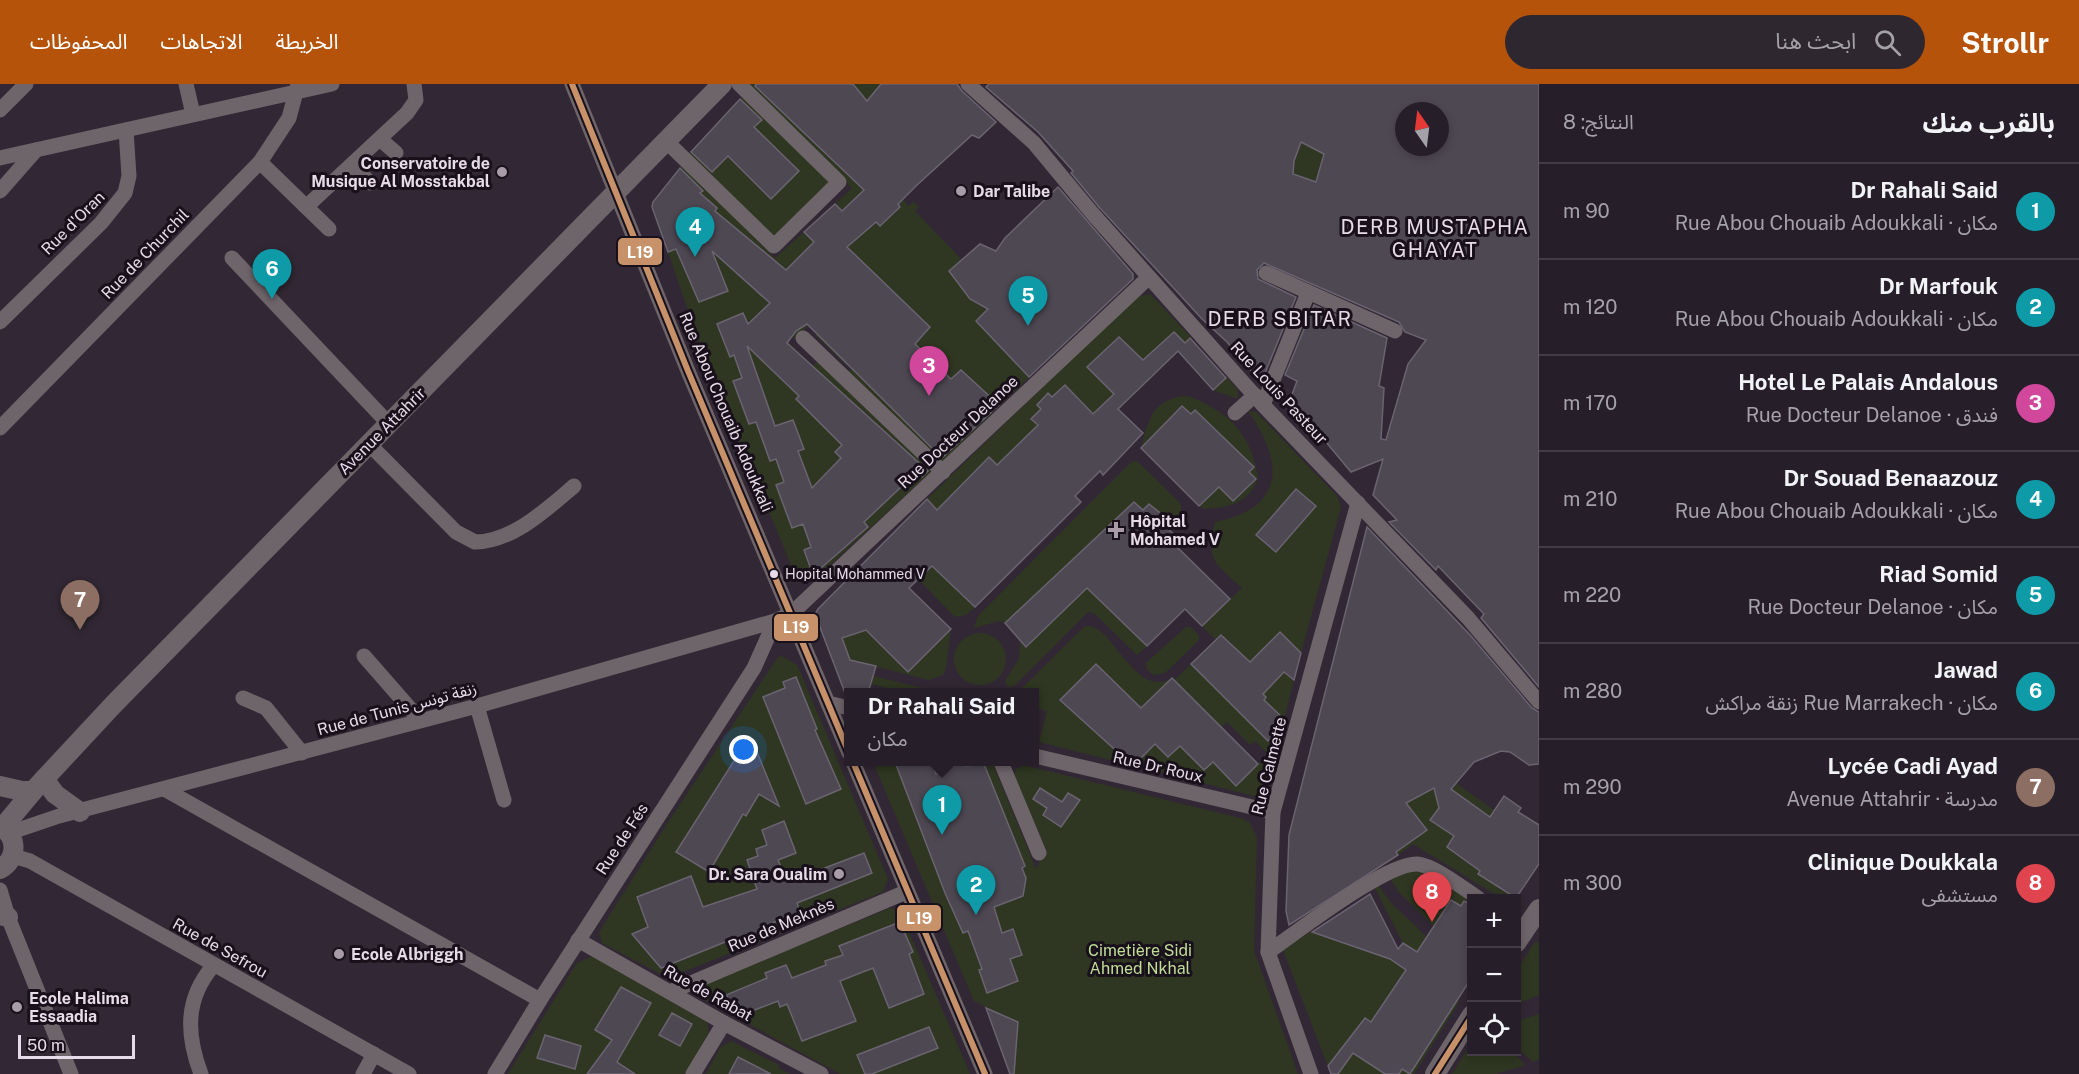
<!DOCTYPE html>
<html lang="ar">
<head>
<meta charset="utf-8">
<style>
  :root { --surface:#261e28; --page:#2e2730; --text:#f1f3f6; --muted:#a4a2a8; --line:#423c45; --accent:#b45309 }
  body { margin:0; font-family:"Public Sans","Noto Sans Arabic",sans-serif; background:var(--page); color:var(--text); direction:rtl }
  .controls { position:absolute; right:18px; bottom:18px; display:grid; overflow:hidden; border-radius:0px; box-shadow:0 3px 9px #0003 }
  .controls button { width:54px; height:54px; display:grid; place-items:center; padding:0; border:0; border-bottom:2px solid var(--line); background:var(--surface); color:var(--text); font:30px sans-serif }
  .compass { position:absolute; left:1395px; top:18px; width:54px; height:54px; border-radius:50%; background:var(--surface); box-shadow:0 3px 9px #0003; rotate:346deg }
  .scale { position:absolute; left:18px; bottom:15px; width:117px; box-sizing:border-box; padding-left:6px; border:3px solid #e7dae9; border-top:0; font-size:16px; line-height:21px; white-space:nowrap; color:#e7dae9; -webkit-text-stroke:4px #18101a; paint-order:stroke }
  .you { position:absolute; left:744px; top:666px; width:21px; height:21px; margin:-15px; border:4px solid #fff; border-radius:50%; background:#1a73e8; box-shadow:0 0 0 9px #1a73e833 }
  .badge { display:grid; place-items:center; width:39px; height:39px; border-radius:50%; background:var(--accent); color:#fff; font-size:20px; font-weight:700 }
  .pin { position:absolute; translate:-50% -50px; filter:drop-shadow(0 2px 3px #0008) }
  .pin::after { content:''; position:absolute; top:32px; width:21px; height:18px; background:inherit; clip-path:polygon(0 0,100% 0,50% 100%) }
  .popup { position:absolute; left:844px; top:604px; width:195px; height:78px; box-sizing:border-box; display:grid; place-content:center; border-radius:0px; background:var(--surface); filter:drop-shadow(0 2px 4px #0005); font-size:20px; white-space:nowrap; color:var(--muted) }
  .popup b { font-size:22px; color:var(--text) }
  .popup::after { content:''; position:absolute; left:50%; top:100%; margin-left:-12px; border:12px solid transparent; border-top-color:var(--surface) }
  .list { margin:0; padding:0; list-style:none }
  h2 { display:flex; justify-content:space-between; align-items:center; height:78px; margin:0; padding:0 24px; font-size:26px }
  h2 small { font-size:20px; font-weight:400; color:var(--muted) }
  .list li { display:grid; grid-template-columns:39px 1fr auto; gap:18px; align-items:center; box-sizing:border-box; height:96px; padding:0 24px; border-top:2px solid var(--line) }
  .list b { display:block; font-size:22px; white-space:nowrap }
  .list p { margin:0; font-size:20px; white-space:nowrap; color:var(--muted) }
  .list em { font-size:20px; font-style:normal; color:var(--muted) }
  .icon { flex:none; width:33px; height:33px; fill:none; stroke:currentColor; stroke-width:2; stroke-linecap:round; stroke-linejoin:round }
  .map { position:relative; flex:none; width:1539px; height:990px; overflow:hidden; direction:ltr }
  header { display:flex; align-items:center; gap:36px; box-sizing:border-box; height:84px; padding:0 30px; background:var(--accent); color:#fff }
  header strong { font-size:28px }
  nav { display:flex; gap:33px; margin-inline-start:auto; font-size:21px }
  .search { width:420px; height:54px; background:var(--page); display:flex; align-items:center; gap:15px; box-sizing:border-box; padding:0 21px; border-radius:33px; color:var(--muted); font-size:22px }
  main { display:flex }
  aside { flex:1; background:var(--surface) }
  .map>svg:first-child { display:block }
</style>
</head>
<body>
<header>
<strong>Strollr</strong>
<div class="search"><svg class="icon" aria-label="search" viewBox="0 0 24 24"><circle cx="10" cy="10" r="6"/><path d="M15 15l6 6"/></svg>ابحث هنا</div>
<nav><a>الخريطة</a><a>الاتجاهات</a><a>المحفوظات</a></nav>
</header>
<main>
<aside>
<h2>بالقرب منك<small>النتائج: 8</small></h2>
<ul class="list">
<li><span class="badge" style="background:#0f9aa8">1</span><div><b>Dr Rahali Said</b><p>مكان · Rue Abou Chouaib Adoukkali</p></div><em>90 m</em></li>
<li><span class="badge" style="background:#0f9aa8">2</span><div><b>Dr Marfouk</b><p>مكان · Rue Abou Chouaib Adoukkali</p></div><em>120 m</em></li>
<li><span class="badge" style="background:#d1479c">3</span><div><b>Hotel Le Palais Andalous</b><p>فندق · Rue Docteur Delanoe</p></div><em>170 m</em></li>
<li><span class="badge" style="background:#0f9aa8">4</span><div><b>Dr Souad Benaazouz</b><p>مكان · Rue Abou Chouaib Adoukkali</p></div><em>210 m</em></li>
<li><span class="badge" style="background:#0f9aa8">5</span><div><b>Riad Somid</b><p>مكان · Rue Docteur Delanoe</p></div><em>220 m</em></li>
<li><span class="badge" style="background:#0f9aa8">6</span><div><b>Jawad</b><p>مكان · Rue Marrakech زنقة مراكش</p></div><em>280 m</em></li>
<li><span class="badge" style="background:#8d6e63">7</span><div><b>Lycée Cadi Ayad</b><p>مدرسة · Avenue Attahrir</p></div><em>290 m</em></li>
<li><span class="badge" style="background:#e0444e">8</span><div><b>Clinique Doukkala</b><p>مستشفى</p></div><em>300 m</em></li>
</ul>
</aside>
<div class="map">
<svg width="1539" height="990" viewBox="0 0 1539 990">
  <rect width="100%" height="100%" fill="#322835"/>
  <g fill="#2f3722">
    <path d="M746,0H812L901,116L903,115L909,122L913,117L919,123L915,127L962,176L949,187L970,215L988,225L976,237L1029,293L940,380L847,289L884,253L881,250L847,282L815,251L835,232L826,224L795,255L783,243L778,248L813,282L820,275L934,385L816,494C805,498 801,498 794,488L702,267L668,168L679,85L683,81L775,174L804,148L834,176L864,148L835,120L852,104Z"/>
    <polygon points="853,0 881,0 867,17"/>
    <polygon points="743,13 831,97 774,152 689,70"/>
    <polygon points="1301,58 1323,69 1316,98 1293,90 1294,77"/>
    <polygon points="1150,210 1191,253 1163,280 1093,330 957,445 927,415 1137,212"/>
    <polygon points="1227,293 1238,306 1238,315 1213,306"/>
    <path d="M1188,312C1229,328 1251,349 1258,394C1249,420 1228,424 1203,425L1141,364C1149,334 1153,314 1188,312Z"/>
    <path d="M1248,327L1256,328L1337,412L1341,423L1301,569L1280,549L1250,578L1222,551L1216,556L1202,542L1242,504C1213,477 1207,479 1215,438C1286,424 1284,378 1248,327Z"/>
    <polygon points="1137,377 1181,420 1181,428 1171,448 1159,436 1163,432 1150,420 1143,426 1134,418 1005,539 999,537 974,544 978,532 1131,378"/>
    <polygon points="938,468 946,495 975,523 966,531 955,533 918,495"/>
    <polygon points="1096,495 1098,515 1147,562 1137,571 1094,529 1088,528 1014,602 1008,603 1005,597 1019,575 1020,556 1027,563"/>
    <path d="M1085,542C1113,538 1133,616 1172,594L1141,624L1096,580L1060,616L1133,682L1155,660L1169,673L1189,653L1191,672L1204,686L1213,678L1236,702L1268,670L1255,657L1250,661L1227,638L1220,644L1174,596L1191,580L1268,657L1281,644L1277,640L1283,634L1264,616L1266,613L1263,610L1284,588L1294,596L1265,711L1254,712L1039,658L1047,627L1035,624V608H1014L1020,606Z"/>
    <polygon points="1186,543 1191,543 1199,552 1199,556 1165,589 1153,591 1147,585 1146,579"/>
    <polygon points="951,545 946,584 943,591 929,596 850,576 842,554 866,546"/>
    <circle cx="980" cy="575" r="26"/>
    <polygon points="782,572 797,581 888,795 883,808 668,894 602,859 599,848 667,740 778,573"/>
    <polygon points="873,592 935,607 904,608 871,600"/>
    <polygon points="873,678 992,678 1036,785 1046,765 1014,692 1016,685 1023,681 1244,735 1250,739 1257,753 1254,867 1298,990 1014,990 1018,939 974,917"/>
    <polygon points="1460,694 1457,700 1494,726 1504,712 1521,724 1518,728 1539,741 1539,780 1516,814 1501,814 1413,760 1398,771 1374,735 1443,699"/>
    <polygon points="1419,784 1471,817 1471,821 1464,817 1461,822 1451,816 1434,843 1398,807 1390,794"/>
    <polygon points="1378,801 1391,819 1427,853 1417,868 1403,859 1375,804"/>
    <polygon points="890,824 900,827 970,990 840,990 696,911 698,903"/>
    <polygon points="1310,848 1390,875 1459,918 1414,990 1331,990 1283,866"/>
    <polygon points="1539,857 1539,911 1517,920 1517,886 1534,859"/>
    <polygon points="590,873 595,873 707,938 709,949 685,990 508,990 577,879"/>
    <polygon points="1539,930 1539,976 1533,978 1517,963 1517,937"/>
    <polygon points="731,957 779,981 778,984 790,990 706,990 720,964"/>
    <polygon points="1471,959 1472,968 1513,968 1525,981 1495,990 1452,990"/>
  </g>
  <g fill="#4e4853" stroke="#6a6370" stroke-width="1.5" fill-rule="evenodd">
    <path d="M756,0H853L867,17L881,0H957L962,7L996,38L979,54L972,51L917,101L898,120L900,123L880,142L876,138L847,163L930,243L915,260L951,295L961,286L999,321L942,374L807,240L796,247L787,259L928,387L922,393L917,388L864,438L868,443L813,491L804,466L811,463L803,440L792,444L776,401L784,398L776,375L770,377L756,338L749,340L733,297L742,294L734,271L730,273L717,240L743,229L748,240L770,219L712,167L728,207L699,218L676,165L668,168L652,123L653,118L680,84L703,107L700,109L717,124L715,127L786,186L814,158L804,148L835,120L842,127L864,106L755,2ZM747,262L799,312L796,315L842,361L835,368L841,374L812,404L798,367L804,365L793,336L775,342Z"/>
    <path d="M989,0H1539V603L1481,534L1484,530L1438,482L1436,486L1389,438L1397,436L1373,411L1383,375L1351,388L1311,340L1288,321L1297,297L1285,291L1314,221L1387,254L1379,302L1384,304L1381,355L1386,356L1408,280L1426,256L1405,248L1399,238L1264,179L1257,186L1258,195L1296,213L1261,299L1227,258L1202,235L1099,123L1071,89L1073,87L1038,48L986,3ZM1404,27H1440V63H1404ZM1301,58L1324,70L1316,98L1293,90L1294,77Z"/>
    <polygon points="740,15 762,36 754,43 799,87 771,115 728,72 712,88 691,68"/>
    <polygon points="1058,103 1133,190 1133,195 1029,293 976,237 988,225 970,215 949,187 980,160 996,167 1005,154"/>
    <polygon points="1174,248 1185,259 1190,254 1226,294 1213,306 1178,267 1118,325 1143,349 1103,391 1100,387 1075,412 1081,418 975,523 932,482 909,504 951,545 908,588 866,546 842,554 850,576 876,582 868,609 845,609 815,530 818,525 927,415 937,426 989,373 997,381 1038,341 1031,335 1041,325 1037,321 1048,309 1052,313 1065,301 1093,330 1114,310 1087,283 1119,253 1143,276"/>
    <polygon points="1182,322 1191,330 1195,326 1254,383 1249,388 1256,395 1233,417 1219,403 1199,422 1141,364"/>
    <polygon points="1296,405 1316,422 1276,468 1256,451"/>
    <polygon points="1134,418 1143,426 1149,420 1164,432 1159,436 1180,456 1175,461 1230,515 1202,542 1185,525 1147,562 1087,504 1026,563 1005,539"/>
    <polygon points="1367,443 1471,552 1532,624 1539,628 1539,680 1529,681 1510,668 1501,667 1474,678 1451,705 1490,733 1504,712 1521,724 1518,728 1539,741 1539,780 1516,814 1478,790 1480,787 1447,763 1454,752 1430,736 1439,724 1434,704 1406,719 1427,746 1396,768 1398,771 1289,841 1286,827 1289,751"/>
    <polygon points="1280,548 1301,569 1294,596 1284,588 1263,610 1266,613 1264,616 1283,634 1277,640 1282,644 1268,657 1191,580 1221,551 1250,578"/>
    <polygon points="1096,580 1141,624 1172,594 1258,680 1236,702 1213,678 1204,686 1180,662 1168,673 1155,660 1133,682 1060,616"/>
    <polygon points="796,593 817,645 815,646 841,705 806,720 763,613 785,604 783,598"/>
    <polygon points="746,658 755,663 779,722 759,710 746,732 743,730 709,788 676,768"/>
    <polygon points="895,678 932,678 936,690 963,678 965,682 984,680 1025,782 1022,784 1026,794 1023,812 994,823 1002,849 1013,845 1022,871 1010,875 1018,897 987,909 979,886 982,885 968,847 963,849 945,809"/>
    <polygon points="1040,704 1062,718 1068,709 1080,716 1061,743 1043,731 1047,724 1033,715"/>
    <polygon points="784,737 796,769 778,776 788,798 864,769 872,789 797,819 800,828 770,840 772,846 732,861 730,856 661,884 632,850 648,843 637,813 691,792 703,823 757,805 747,776 758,772 756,765 767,761 762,746"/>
    <polygon points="1370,810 1398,865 1403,859 1417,868 1451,816 1461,822 1464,817 1472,821 1472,893 1410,990 1402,985 1399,990 1385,990 1353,969 1338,990 1331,990 1328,982 1365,934 1371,938 1406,886 1390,875 1312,848"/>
    <polygon points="900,838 913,868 909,870 924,910 889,924 873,884 840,897 856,937 802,957 787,920 780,923 778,917 747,929 734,924 726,911 767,894 765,889 786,881 792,894 826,881 825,877 843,871 839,862"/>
    <polygon points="621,903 651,919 617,978 635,990 587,990 612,956 595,946"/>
    <polygon points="986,924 1018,938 1014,990 1010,990"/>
    <polygon points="672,929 692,940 680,962 659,951"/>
    <polygon points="929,943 938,964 872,990 865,990 857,971"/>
    <polygon points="545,951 581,962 575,985 537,974"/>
    <polygon points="738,973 771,990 729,990"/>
  </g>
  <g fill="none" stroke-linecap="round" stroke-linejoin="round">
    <g stroke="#6e656a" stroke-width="15">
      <polyline points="186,0 193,30"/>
      <polyline points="572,0 688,287 849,669"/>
      <polyline points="968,0 1034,59 1092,129 1263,321 1468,534 1539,618"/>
      <polyline points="0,26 26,0"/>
      <polyline points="381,56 396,69"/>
      <polyline points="667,58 774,162 839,98 739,0"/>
      <polyline points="0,74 332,0"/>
      <polyline points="260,78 329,145"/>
      <polyline points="353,81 370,99"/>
      <polyline points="0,107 36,66"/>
      <polyline points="306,123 407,29 416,16 414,0"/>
      <polyline points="232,174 389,340"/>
      <polyline points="1266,189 1395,247"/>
      <polyline points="0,238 101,139 125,109 129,92 126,46"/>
      <polyline points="803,254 943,388"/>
      <polyline points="1263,321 1308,209"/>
      <polyline points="1235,329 1255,311"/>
      <polyline points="0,344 260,78 289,34 298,0"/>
      <path d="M369,360L456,448L475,458C512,458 547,425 574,402"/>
      <polyline points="364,572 420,636"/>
      <polyline points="243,614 266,624 302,669"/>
      <polyline points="828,619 849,624"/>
      <polyline points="477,622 504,716"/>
      <polyline points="1035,672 1273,728"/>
      <polyline points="853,678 985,990"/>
      <polyline points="1001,678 1039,769"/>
      <polyline points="166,706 540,916"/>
      <polyline points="9,749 59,732 477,622 775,537 792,529 1149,193"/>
      <polyline points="13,772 30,777 409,990"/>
      <polyline points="0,806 8,833 71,990"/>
      <polyline points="578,856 724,939 821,990"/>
      <path d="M1268,868C1296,849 1388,777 1418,780C1435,782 1464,805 1478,814"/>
      <polyline points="670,908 906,808"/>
      <path d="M201,990C186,950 185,915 213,882"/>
      <polyline points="363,990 374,970"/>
      <polyline points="495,990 540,916 754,584 775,537"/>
      <polyline points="693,990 724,939"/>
      <polyline points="1311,990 1268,868 1273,728 1358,419"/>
    </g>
    <g stroke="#6e656a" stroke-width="20">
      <polyline points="44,695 55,710 80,728"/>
      <polyline points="0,702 22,707 33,707"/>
      <path d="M0,742C18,752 18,775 0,785"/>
      <polyline points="3,743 33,707 113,621 722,0"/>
      <polyline points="0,831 8,833"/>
      <polyline points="1516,859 1539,825"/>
      <polyline points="1435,990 1472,931"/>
    </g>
    <g stroke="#18101a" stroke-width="10">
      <g id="bus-1">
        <polyline points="572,0 688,287 849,669"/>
        <polyline points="853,678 985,990"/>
        <polyline points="1435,990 1472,932"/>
      </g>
    </g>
    <use href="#bus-1" stroke="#c7916a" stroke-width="6"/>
  </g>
  <g fill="#a89caa" stroke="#18101a" stroke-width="2">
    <circle cx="502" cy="88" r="6"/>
    <circle cx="961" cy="107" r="6"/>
    <path d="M1113 437h6v6h6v6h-6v6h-6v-6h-6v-6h6z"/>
    <circle cx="839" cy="790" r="6"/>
    <circle cx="339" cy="870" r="6"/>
    <circle cx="17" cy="923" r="6"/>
  </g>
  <circle fill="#e7dae9" stroke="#18101a" stroke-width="2" cx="774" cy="490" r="5"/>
  <g text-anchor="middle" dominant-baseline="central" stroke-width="6" stroke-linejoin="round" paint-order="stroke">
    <g font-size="14" fill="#e7dae9" stroke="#18101a" text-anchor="start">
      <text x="785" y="490">Hopital Mohammed V</text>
    </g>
    <g font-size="16" font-weight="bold" fill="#e7dae9" stroke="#18101a" text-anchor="start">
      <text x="490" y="79" text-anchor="end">Conservatoire de<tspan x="490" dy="18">Musique Al Mosstakbal</tspan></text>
      <text x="973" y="107">Dar Talibe</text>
      <text x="1130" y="437">Hôpital<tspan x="1130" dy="18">Mohamed V</tspan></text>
      <text x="827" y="790" text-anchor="end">Dr. Sara Oualim</text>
      <text x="351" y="870">Ecole Albriggh</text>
      <text x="29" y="914">Ecole Halima<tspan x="29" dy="18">Essaadia</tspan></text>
    </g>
    <g font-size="16" fill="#e7dae9" stroke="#18101a">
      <text transform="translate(73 139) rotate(-45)">Rue d'Oran</text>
      <text transform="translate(145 170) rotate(-46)">Rue de Churchil</text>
      <text transform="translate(1279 309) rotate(47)">Rue Louis Pasteur</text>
      <text transform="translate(726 328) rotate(67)">Rue Abou Chouaib Adoukkali</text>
      <text transform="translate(382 347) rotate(-45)">Avenue Attahrir</text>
      <text transform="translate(958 348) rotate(-43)">Rue Docteur Delanoe</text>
      <text transform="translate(397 625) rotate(-15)">Rue de Tunis زنقة تونس</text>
      <text transform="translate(1269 682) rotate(-76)">Rue Calmette</text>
      <text transform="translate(1158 683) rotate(13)">Rue Dr Roux</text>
      <text transform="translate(622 755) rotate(-57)">Rue de Fés</text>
      <text transform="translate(781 841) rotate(-23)">Rue de Meknès</text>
      <text transform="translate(220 864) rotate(29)">Rue de Sefrou</text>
      <text transform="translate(708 909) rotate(29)">Rue de Rabat</text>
    </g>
    <g font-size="16" fill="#c1dd97" stroke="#18101a">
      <text x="1140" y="866">Cimetière Sidi<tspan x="1140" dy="18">Ahmed Nkhal</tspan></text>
    </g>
    <g font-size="20" letter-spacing="1.5" fill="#e7dae9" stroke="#18101a">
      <text x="1435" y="143">DERB MUSTAPHA<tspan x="1435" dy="23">GHAYAT</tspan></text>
      <text x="1280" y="235">DERB SBITAR</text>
    </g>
  </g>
  <g stroke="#18101a" stroke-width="2">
    <rect x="617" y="153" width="46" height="29" rx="6" fill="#c7916a"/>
    <rect x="773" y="529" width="46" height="29" rx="6" fill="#c7916a"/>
    <rect x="896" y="820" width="46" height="28" rx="6" fill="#c7916a"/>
  </g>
  <g font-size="16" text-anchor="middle" font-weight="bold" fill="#fff">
    <text x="640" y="174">L19</text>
    <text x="796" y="549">L19</text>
    <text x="919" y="840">L19</text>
  </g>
</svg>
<div class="controls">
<button>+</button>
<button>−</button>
<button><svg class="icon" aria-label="locate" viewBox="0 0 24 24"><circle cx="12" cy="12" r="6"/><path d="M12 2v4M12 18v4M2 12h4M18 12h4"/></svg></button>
</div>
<svg class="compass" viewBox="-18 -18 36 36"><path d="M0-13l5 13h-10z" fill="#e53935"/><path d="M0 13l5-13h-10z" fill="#a4a2a8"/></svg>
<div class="scale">50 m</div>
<div class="you"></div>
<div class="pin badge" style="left:942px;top:751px;background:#0f9aa8">1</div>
<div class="popup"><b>Dr Rahali Said</b>مكان</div>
<div class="pin badge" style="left:976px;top:831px;background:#0f9aa8">2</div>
<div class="pin badge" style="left:929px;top:312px;background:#d1479c">3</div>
<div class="pin badge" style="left:695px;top:173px;background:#0f9aa8">4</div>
<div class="pin badge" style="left:1028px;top:242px;background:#0f9aa8">5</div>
<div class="pin badge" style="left:272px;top:215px;background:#0f9aa8">6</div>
<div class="pin badge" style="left:80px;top:546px;background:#8d6e63">7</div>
<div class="pin badge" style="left:1432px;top:838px;background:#e0444e">8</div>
</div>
</main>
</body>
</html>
